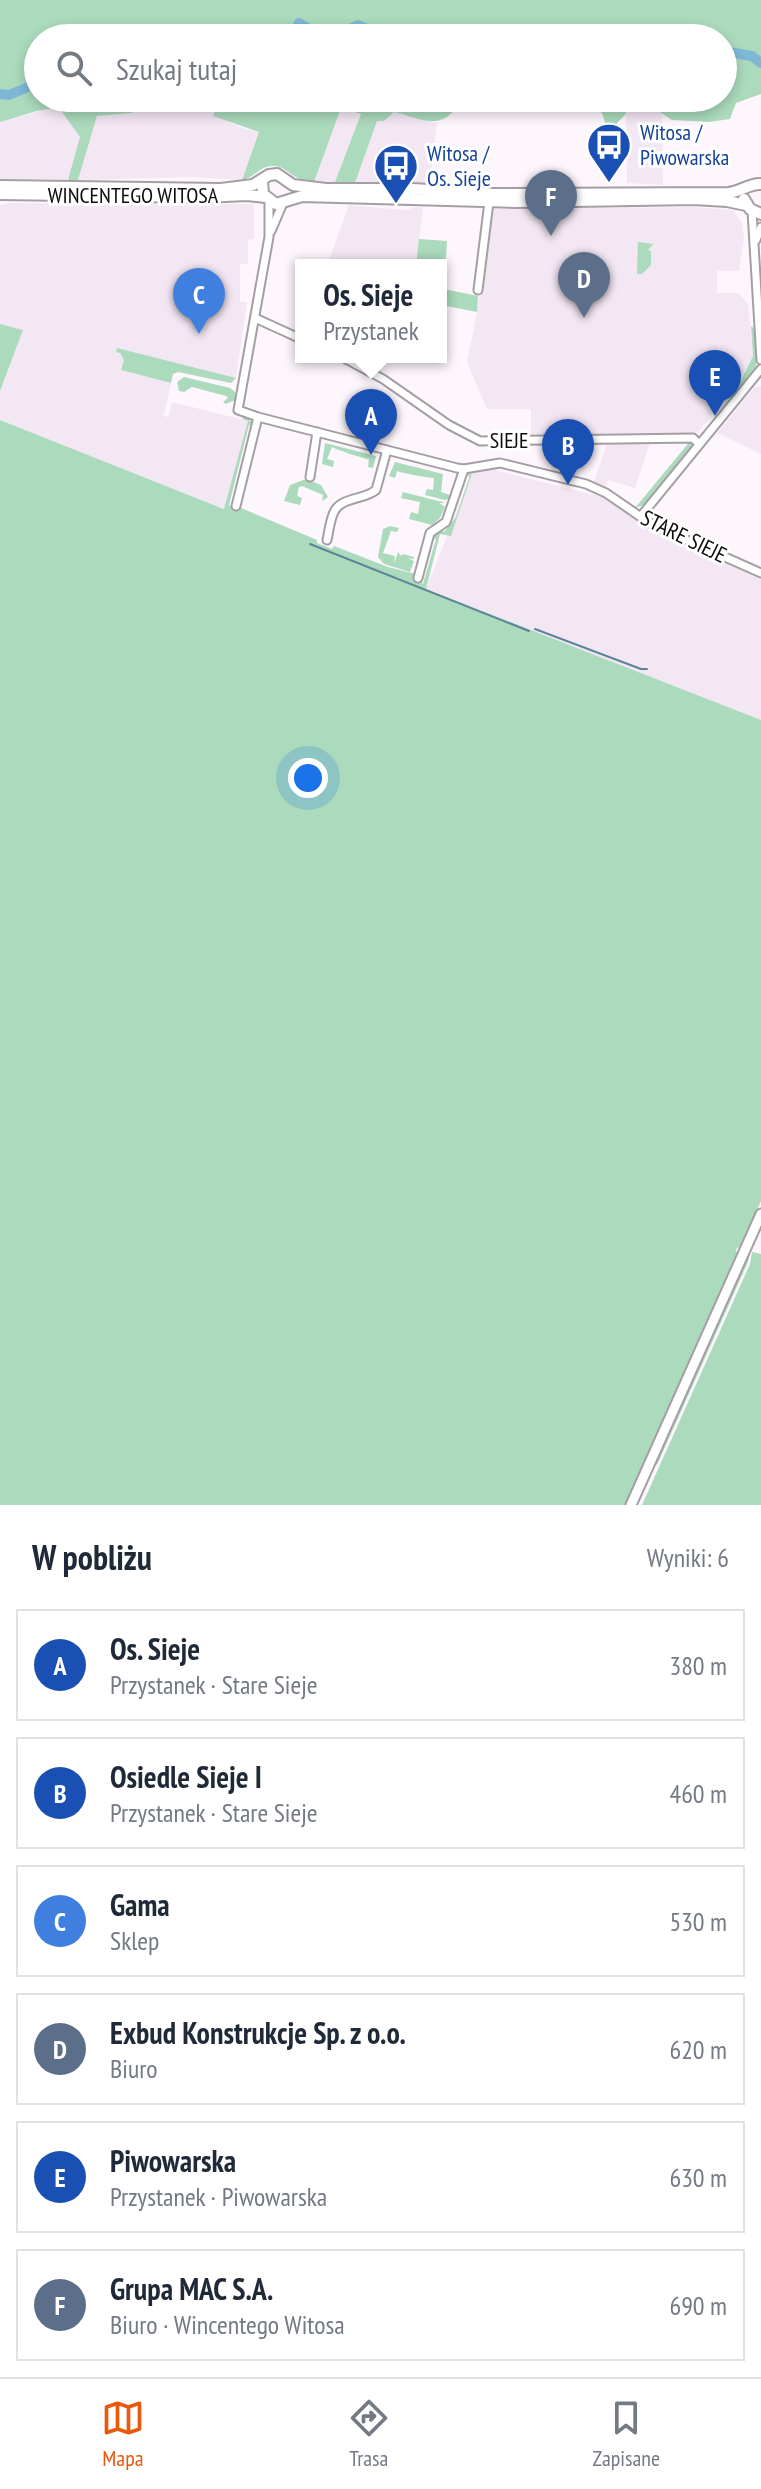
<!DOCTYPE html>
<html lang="pl">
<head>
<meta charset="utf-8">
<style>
  :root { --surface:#fff; --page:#f2f2f3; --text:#1f2937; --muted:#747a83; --line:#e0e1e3; --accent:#ea580c }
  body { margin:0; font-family:"PT Sans Narrow",sans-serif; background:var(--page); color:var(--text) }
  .you { position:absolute; left:308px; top:778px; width:28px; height:28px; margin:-20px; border:6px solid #fff; border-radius:50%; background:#1a73e8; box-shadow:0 0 0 12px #1a73e833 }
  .badge { display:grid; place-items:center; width:52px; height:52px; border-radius:50%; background:var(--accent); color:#fff; font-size:26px; font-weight:700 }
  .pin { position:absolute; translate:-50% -66px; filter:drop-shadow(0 2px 4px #0008) }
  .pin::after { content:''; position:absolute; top:42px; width:28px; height:24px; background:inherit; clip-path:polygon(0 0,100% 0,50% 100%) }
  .popup { position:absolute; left:295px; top:259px; width:152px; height:104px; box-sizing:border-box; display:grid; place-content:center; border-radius:0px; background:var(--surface); filter:drop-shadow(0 2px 6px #0005); font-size:26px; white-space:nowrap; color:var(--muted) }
  .popup b { font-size:30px; color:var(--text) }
  .popup::after { content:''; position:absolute; left:50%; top:100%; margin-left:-16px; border:16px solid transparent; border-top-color:var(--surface) }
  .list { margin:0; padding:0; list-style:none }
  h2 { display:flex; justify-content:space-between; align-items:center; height:104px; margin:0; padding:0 32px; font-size:34px }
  h2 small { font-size:26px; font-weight:400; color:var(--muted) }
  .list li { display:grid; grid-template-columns:52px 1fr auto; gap:24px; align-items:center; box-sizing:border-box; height:112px; margin:0 16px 16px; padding:0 16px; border:2px solid var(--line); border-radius:0px }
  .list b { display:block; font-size:30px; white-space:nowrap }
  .list p { margin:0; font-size:26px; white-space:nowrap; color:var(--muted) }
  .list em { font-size:26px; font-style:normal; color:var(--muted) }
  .icon { flex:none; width:44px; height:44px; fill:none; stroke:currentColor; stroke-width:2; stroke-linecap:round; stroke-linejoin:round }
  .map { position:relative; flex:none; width:761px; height:1505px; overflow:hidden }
  .search { position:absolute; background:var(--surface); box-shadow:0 4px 12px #0003; left:24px; right:24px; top:24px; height:88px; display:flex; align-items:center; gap:20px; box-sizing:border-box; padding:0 28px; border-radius:44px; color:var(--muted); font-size:30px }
  .sheet { height:872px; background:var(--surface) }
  nav { display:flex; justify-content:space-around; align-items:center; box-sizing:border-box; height:112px; border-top:2px solid var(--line); background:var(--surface); font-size:22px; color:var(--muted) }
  nav a { display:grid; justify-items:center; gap:4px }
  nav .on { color:var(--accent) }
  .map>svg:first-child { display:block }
</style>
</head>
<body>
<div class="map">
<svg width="761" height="1505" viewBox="0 0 761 1505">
  <rect width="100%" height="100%" fill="#fef6fd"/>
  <g fill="#f3e7f3">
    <polygon points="140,98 211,98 217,106 214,115 242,128 259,132 242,180 191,177 78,180 97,116 131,113 139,107"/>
    <polygon points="650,106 662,114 663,185 627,183 626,107"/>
    <polygon points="43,108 59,108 80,137 80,144 68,180 0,179 0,122 37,112"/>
    <polygon points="341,108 361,114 335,182 314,182"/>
    <polygon points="394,112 437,123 430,183 355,183 377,121 384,121"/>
    <polygon points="9,203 254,204 254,239 248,240 248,264 240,264 240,302 247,302 236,378 117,349 124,360 121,370 171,383 164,416 168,417 172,402 248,421 225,509 0,420 0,391 23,330 0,324 0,205"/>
    <polygon points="349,205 404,210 423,206 416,265 327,265"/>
    <polygon points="693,207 733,210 742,223 744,239 739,271 717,271 717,293 738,293 748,303 753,356 738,387 693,437 651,440 635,488 608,480 605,488 593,484 608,441 531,441 531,409 487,409 467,362 477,312 490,209"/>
    <polygon points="761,386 761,454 717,433 755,387"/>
    <polygon points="491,469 606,498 650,527 761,576 761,720 426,589 472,473"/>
  </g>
  <g fill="#abdabc">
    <path d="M0,0H761V94L736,103L730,119L709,122L672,120L650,106L626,107V114L608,132L602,113L558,98H723V38H38V98H140L139,107L131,113L97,116L78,180H68L80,137L59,108C39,108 20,117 0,122Z"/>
    <path d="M211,98H488L484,100L481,112L456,108C439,131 419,118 394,112L384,121H377L355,183L335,182L361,114L341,108L314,182C307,180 300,180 294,176C286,171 282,165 271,166C259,167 254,178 242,180L259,132L213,116L217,106Z"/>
    <polygon points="419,239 447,241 444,289 478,296 477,312 441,305 441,265 416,265"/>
    <polygon points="638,242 653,244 648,250 651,251 651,265 642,274 637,274"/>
    <polygon points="0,324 23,330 0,391"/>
    <polygon points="751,326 756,330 758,358 755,369 703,428 738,387 753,356"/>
    <polygon points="117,348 236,378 231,383 178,372 173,374 171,383 121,370 124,360 120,353 116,352"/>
    <polygon points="184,377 230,388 235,392 235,400 226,404 223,402 228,398 226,396 192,387 184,392 179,391 177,382"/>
    <polygon points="245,417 254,424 249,425 229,505 237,511 241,508 317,540 317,543 332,549 334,546 388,567 416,574 423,584 436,539 432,537 441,529 444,532 456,517 469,478 468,474 472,473 451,536 440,534 426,589 761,720 761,1201 742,1245 736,1249 737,1254 727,1283 628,1505 0,1505 0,420 224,509 248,421 242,419"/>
    <polygon points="691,440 693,443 690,449 646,504 635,508"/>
    <path d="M325,443L376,456L373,468L368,467L369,459C364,459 338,450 332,447L327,459L334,461L333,467L322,464Z"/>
    <path d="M395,462L443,474L441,492L450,495V498L445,500L425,495L427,489L433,490L434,478C428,478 402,473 397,471L395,478L389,476Z"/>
    <polygon points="306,479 321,485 328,497 322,501 323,495 302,486 299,487 297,496 302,498 300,505 284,501 290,485"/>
    <polygon points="403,492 446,503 439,503 445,507 440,518 432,525 409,519 411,512 418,514 420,502 401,498"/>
    <polygon points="390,526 399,528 397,532 391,531 383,553 395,556 394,564 398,552 401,556 403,554 414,557 414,559 408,558 414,561 410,572 384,564 378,557 383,529"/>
    <polygon points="752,1252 761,1254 761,1505 642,1505 750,1264"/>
    <polygon points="750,1253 748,1262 657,1465 654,1463 731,1287"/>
  </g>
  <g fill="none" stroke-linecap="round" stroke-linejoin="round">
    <g stroke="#5c8499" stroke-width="2">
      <polyline points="310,544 529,631"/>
      <polyline points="535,629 641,669 647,669"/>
    </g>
    <g stroke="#7eb8d5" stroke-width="10">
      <polyline points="284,38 293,35 299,23 309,29 312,38"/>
      <polyline points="343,38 350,29 358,25 381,35 379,38"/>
      <polyline points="723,51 752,56 761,63"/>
      <polyline points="0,94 9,95 38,83"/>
      <polyline points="590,98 593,101 598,98"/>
    </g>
    <g stroke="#a59ea4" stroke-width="11">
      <g id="minor">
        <polyline points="269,201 269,237 238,410 258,417 457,468 464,469 500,463 586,484 606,493 651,524 761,573"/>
        <polyline points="752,211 761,360"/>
        <polyline points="271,231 283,203"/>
        <polyline points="756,240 761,227"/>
        <polyline points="478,290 489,202"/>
        <polyline points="255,318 301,339"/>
        <polyline points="342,357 383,379 449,425 480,441 693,438 699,444"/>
        <polyline points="310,477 317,432"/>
        <polyline points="236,506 258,417"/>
        <polyline points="641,516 761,369"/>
        <path d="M327,540C329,531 330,520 334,512C341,497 364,500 376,490L387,450"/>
        <polyline points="418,578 430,533 446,522 464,469"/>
      </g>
    </g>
    <g stroke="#a59ea4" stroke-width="13">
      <polyline id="tertiary" points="631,1505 761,1214"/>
    </g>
    <g stroke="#a59ea4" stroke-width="14">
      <g id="secondary">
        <polyline points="262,181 263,194 276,204 302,196 515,202 693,199 727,201 746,205"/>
        <path d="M0,186L221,189L253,185L269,175L277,174L293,185L326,189H413L493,194L728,193C741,192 749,183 761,184"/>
        <polyline points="0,194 203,197 247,195 266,197"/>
        <polyline points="744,199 750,209 761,214"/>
      </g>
    </g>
    <use href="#minor" stroke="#fff" stroke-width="7"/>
    <use href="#tertiary" stroke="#fff" stroke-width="9"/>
    <use href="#secondary" stroke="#fff" stroke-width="10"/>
  </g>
  <defs>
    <g id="bus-pin" transform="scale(2.3)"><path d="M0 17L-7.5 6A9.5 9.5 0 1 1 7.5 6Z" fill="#1a4fb4" stroke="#fff"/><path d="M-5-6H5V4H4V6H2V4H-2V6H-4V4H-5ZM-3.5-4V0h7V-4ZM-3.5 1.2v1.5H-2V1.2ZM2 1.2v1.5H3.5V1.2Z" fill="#fff"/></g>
  </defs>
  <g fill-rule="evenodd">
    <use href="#bus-pin" x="609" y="145"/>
    <use href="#bus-pin" x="396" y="166"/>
  </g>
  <g text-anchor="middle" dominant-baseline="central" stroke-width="6" stroke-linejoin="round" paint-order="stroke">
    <g font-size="22" fill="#164399" stroke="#fff" text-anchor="start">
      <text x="640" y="132">Witosa /<tspan x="640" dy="25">Piwowarska</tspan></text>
      <text x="427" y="153">Witosa /<tspan x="427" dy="25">Os. Sieje</tspan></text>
    </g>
    <g font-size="22" fill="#0e0c0e" stroke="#fff">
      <text x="133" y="195">WINCENTEGO WITOSA</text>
      <text x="509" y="440">SIEJE</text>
      <text transform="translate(684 536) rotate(26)">STARE SIEJE</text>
    </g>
  </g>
</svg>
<div class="you"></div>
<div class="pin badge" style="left:371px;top:455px;background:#1a4fb4">A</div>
<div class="popup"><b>Os. Sieje</b>Przystanek</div>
<div class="pin badge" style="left:568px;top:485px;background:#1a4fb4">B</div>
<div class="pin badge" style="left:199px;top:334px;background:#3f7fe0">C</div>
<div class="pin badge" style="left:584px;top:318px;background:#5c6f8a">D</div>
<div class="pin badge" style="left:715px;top:416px;background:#1a4fb4">E</div>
<div class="pin badge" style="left:551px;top:236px;background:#5c6f8a">F</div>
<div class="search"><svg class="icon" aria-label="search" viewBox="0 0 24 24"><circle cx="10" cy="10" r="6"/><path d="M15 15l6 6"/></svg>Szukaj tutaj</div>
</div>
<section class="sheet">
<h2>W pobliżu<small>Wyniki: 6</small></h2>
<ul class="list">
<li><span class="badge" style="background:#1a4fb4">A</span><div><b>Os. Sieje</b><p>Przystanek · Stare Sieje</p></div><em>380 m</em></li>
<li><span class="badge" style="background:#1a4fb4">B</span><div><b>Osiedle Sieje I</b><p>Przystanek · Stare Sieje</p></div><em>460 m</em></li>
<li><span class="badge" style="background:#3f7fe0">C</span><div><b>Gama</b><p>Sklep</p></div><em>530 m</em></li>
<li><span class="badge" style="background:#5c6f8a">D</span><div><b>Exbud Konstrukcje Sp. z o.o.</b><p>Biuro</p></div><em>620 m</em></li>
<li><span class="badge" style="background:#1a4fb4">E</span><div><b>Piwowarska</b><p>Przystanek · Piwowarska</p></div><em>630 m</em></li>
<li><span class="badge" style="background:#5c6f8a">F</span><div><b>Grupa MAC S.A.</b><p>Biuro · Wincentego Witosa</p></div><em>690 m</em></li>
</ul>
</section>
<nav>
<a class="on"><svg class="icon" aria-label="map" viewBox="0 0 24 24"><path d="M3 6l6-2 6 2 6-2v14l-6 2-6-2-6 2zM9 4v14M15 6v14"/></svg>Mapa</a>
<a><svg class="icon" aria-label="directions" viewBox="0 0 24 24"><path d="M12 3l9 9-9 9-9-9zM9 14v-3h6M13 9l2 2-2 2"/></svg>Trasa</a>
<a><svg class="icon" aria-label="saved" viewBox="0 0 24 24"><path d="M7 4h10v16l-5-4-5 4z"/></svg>Zapisane</a>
</nav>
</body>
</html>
